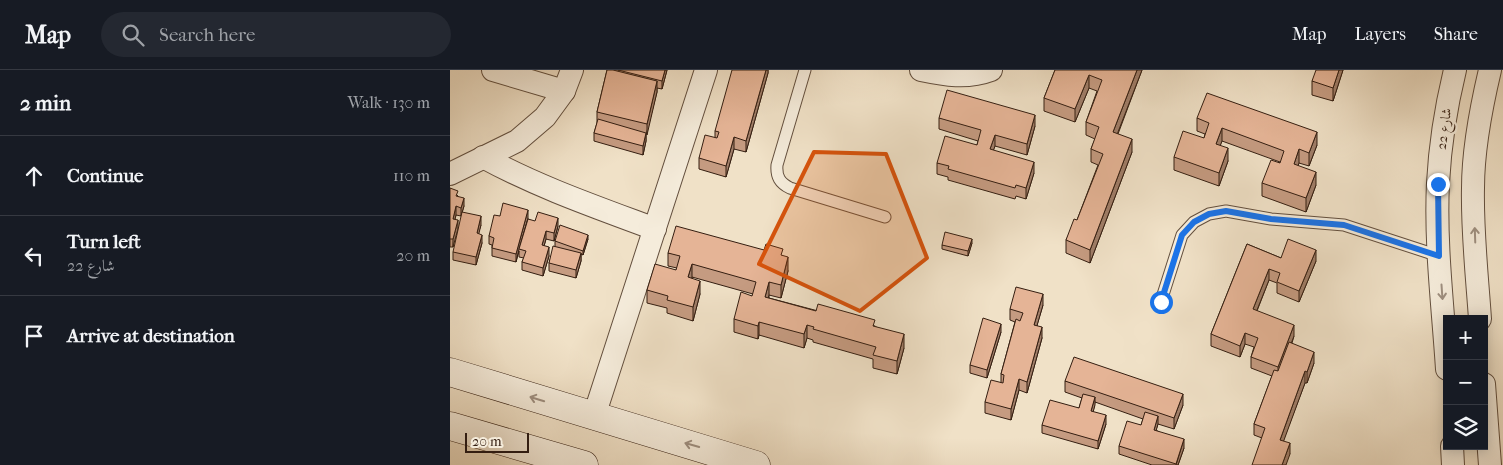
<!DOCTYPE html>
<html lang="en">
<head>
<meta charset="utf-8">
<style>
  :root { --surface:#171b24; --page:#242831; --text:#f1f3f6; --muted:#9ea1a6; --line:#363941 }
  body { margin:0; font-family:"IM FELL French Canon",Amiri,serif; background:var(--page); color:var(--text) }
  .controls { position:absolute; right:15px; bottom:15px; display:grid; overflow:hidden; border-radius:0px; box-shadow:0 2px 12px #0003 }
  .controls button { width:45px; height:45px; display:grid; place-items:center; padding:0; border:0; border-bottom:1px solid var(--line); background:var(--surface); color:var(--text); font:25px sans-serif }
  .scale { position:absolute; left:15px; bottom:12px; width:64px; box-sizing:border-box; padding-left:5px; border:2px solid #341e11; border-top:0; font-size:14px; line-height:18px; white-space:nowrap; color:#341e11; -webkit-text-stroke:4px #f5ecdb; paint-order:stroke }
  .stop { position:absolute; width:15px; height:15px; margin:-11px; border:4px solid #1a73e8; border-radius:50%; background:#fff }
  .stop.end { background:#1a73e8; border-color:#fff; box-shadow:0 1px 5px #0008 }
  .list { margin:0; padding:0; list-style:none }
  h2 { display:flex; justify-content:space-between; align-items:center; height:65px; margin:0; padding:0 20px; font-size:21px }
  h2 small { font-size:16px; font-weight:400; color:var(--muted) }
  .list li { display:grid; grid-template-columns:32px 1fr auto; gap:15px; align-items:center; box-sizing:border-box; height:80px; padding:0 20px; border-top:1px solid var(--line) }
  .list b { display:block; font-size:19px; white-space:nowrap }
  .list p { margin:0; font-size:16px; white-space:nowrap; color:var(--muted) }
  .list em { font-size:16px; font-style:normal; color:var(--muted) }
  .icon { flex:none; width:28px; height:28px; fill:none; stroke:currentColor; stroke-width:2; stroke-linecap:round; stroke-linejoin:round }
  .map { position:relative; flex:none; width:1053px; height:395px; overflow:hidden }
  header { display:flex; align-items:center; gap:30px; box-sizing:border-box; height:70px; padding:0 25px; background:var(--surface); border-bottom:1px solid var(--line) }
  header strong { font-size:24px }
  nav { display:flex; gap:28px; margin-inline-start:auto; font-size:18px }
  .search { width:350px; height:45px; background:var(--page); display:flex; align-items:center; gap:12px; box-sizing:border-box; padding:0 18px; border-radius:28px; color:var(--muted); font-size:19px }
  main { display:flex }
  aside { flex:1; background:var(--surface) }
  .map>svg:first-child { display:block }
</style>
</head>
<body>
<header>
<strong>Map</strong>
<div class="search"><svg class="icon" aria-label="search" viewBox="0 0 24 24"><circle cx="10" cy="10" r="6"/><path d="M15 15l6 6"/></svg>Search here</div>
<nav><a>Map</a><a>Layers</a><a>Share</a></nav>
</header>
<main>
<aside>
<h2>2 min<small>Walk · 130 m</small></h2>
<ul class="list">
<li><svg class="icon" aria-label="ahead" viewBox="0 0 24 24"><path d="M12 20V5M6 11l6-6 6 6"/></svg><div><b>Continue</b></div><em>110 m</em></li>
<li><svg class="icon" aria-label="left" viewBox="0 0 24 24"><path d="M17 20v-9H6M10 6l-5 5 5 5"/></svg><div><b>Turn left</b><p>شارع 22</p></div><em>20 m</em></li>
<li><svg class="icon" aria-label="arrive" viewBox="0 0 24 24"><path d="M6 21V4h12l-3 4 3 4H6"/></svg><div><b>Arrive at destination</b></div></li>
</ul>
</aside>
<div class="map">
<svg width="1053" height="395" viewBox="0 0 1053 395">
  <rect width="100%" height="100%" fill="#f0e1c7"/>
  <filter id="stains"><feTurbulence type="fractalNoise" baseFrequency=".004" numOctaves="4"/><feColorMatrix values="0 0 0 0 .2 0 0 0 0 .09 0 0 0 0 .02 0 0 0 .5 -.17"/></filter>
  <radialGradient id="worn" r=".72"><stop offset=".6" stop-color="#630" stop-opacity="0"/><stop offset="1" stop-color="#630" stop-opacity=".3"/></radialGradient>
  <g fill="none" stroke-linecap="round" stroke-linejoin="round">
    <g stroke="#634f3e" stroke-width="13">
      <g id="lane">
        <path d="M355,0L327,95C326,107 330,113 340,118L435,147"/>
        <polyline points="711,231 732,165 744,152 759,144 776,141 821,149 894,155 989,186"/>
      </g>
    </g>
    <g stroke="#634f3e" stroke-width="24">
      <g id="street">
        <polyline points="43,0 114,21"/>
        <path d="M471,0C495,5 517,9 541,0"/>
        <path d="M33,87C88,117 146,137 205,159"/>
        <polyline points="0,104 67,71 95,47 114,21 122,0"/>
        <path d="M1030,249C1027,205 1022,161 1023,118C1023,78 1031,38 1040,0"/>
        <path d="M997,299C993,237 985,174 988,113C990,75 996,37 1005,0"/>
        <polyline points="1034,314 1040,395"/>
        <polyline points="144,346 256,0"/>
        <polyline points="1002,376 1003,395"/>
      </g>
    </g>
    <g stroke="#341e11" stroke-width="29">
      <g id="secondary">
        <polyline points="0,302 306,395"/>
        <polyline points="0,356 134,395"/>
      </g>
    </g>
    <use href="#lane" stroke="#f5ecdb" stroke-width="11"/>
    <use href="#street" stroke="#f5ecdb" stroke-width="22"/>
    <use href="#secondary" stroke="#f5ecdb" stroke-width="28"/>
  </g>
  <g fill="#c59b81" stroke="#341e11">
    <polygon points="157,0 217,0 212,19 207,18 207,22 196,65 196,71 193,85 144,71 144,63 147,53 147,42"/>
    <polygon points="318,0 318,3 296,82 284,79 276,107 249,99 249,88 265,68 265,61"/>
    <polygon points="605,0 692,0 668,64 682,82 640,193 616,183 616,170 627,150 648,95 641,92 641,79 645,69 636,65 636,52 647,21 639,18 625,52 594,41 594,28"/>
    <polygon points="893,0 883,31 862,25 862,11"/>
    <polygon points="489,48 585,56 577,85 545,76 543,80 584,103 576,129 566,126 565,129 498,110 498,107 487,104 487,93 527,75 528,71 489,59"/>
    <polygon points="747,48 867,75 859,96 849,93 848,96 866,115 856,142 812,126 812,113 830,92 772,71 770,75 778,91 769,116 724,100 724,87 754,68 755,64 747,61"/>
    <polygon points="0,118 8,126 14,136 11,146 6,145 5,149 3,177 0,177"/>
    <polygon points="50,146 78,148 73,165 85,151 108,156 104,171 96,169 94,176 99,186 93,206 72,200 72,192 74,188 69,187 69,181 66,192 42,186 42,175 39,174 39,166"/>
    <polygon points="31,155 28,164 32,173 26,195 3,190 3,182"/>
    <polygon points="138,169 133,185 131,184 131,191 126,208 99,201 99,193 105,176 105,171"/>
    <polygon points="522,173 518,186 492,179 492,175"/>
    <polygon points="797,174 831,188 866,191 849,232 827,223 827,213 819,210 807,241 844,266 842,273 864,293 857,313 855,313 833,371 840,384 812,368 804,365 804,354 822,306 801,298 801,287 804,277 795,274 790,287 761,276 761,264"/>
    <polygon points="218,183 333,186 338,201 331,228 319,225 319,228 425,256 454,278 447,304 423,298 423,289 363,272 363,270 357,268 354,278 309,265 308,269 284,262 284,249 302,226 303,224 242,207 242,208 250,224 243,251 217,243 217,238 197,233 197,220 226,200 227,198 218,196"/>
    <polygon points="593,235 587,255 592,268 577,323 569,320 561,350 535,343 535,332 551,312 551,304 565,252 560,250 560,239"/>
    <polygon points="551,262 537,308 520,303 520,295"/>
    <polygon points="615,311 733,335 724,359 708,354 706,360 734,378 728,395 702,395 669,384 669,376 691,355 693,349 645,332 643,342 656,354 648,379 592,363 592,355 629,338 632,328 615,322"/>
  </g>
  <g fill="#a07e69" stroke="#341e11">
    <polygon points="215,0 217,0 212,19 212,11"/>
    <polygon points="316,0 318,0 318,3 296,82 296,71"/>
    <polygon points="687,0 692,0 663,75 663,62"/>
    <polygon points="889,0 893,0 883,31 883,18"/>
    <polygon points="639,5 639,18 625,52 625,39"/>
    <polygon points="207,11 207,22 197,65 197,54"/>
    <polygon points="585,45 585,56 577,85 577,74"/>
    <polygon points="772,58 772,71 766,87 766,74"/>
    <polygon points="867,62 867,75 859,96 859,83"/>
    <polygon points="196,63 196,71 193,85 193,76"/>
    <polygon points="545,65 545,76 540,90 540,79"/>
    <polygon points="284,67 284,79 276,107 276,96"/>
    <polygon points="682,69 682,82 640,193 640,180"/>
    <polygon points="778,78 778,91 769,116 769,103"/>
    <polygon points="849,79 849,93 844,107 844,94"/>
    <polygon points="584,92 584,103 576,129 576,118"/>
    <polygon points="866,102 866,115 856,142 856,128"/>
    <polygon points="14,128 14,136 11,146 11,138"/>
    <polygon points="6,136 6,145 3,157 3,149"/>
    <polygon points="78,140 78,148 69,179 66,192 66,184"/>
    <polygon points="31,146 31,155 27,171 27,163"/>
    <polygon points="108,148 108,156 104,171 104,163"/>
    <polygon points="8,150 8,159 3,177 3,169"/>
    <polygon points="96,161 96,169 92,183 92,175"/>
    <polygon points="32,165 32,173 26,195 26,187"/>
    <polygon points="138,165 138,169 133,185 133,181"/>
    <polygon points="522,169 522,173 518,186 518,181"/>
    <polygon points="99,177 99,186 93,206 93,198"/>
    <polygon points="866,180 866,191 849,232 849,221"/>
    <polygon points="131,183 131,191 126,208 126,200"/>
    <polygon points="338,187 338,201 331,228 331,215"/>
    <polygon points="242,194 242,207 238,220 238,207"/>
    <polygon points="819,199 819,210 803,250 803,239"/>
    <polygon points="250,211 250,224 243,251 243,237"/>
    <polygon points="319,212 319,225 315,240 315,227"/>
    <polygon points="593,224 593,235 584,266 584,255"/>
    <polygon points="309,252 309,265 308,269 308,256"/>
    <polygon points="551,254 551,262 537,308 537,300"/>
    <polygon points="357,255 357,268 354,278 354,264"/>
    <polygon points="844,255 844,266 828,308 828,297"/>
    <polygon points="592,257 592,268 577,323 577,312"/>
    <polygon points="795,263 795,274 790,287 790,276"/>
    <polygon points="454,264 454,278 447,304 447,291"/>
    <polygon points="864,282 864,293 857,313 857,302"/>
    <polygon points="855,301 855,313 830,381 830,370"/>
    <polygon points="569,309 569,320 561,350 561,339"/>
    <polygon points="733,324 733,335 724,359 724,348"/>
    <polygon points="645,327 645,335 641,350 641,341"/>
    <polygon points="656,345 656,354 648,379 648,371"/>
    <polygon points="708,346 708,354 704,368 704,360"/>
    <polygon points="734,369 734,378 728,395 726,395"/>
    <polygon points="840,373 840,384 836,395 832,395"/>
  </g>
  <g fill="#e5b496" stroke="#341e11">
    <polygon points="157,0 163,0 207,11 197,54 147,42"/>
    <polygon points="168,0 215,0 212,11"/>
    <polygon points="282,0 316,0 296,71 284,67 276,96 249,88 255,65 267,68 269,62 265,61"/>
    <polygon points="605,0 687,0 663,62 682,69 640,180 616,170 624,149 627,150 653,84 641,79 649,57 636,52 652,10 639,5 625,39 594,28"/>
    <polygon points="866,0 889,0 883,18 862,11"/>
    <polygon points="497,20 585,45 577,74 545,65 540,79 584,92 576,118 566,115 565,118 498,99 499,96 487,93 495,66 527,75 531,60 489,48"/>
    <polygon points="757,23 867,62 859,83 849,79 844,94 866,102 856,128 812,113 821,90 830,93 834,81 772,58 766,74 778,78 769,103 724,87 733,61 754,68 759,53 747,48"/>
    <polygon points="148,49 196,63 193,76 144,63"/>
    <polygon points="0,118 8,121 6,126 14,128 11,138 6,136 3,149 8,150 3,169 0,169"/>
    <polygon points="53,133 78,140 66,184 42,178 44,168 39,166 44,145 50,146"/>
    <polygon points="12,142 31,146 27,163 32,165 26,187 3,182"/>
    <polygon points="88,142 108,148 104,163 96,161 92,175 99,177 93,198 72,192 76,181 69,179 78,149 85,151"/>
    <polygon points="110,155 138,165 133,181 105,171"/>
    <polygon points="226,156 314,180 316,174 333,179 331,185 338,187 331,215 319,212 315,227 366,241 368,234 425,250 423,256 454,264 447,291 423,285 426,277 363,259 364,257 357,255 354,264 309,252 308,256 284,249 291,222 302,226 306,212 242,194 238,207 250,211 243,237 217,230 218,226 197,220 205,194 226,200 230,186 218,183"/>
    <polygon points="495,162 522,169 518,181 492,175"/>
    <polygon points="838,169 866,180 849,221 827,212 830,203 819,199 803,239 844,255 828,297 801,287 808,268 795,263 790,276 761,264 797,174 831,188"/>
    <polygon points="103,176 131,183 126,200 99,193"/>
    <polygon points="566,217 593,224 584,255 592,257 577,312 569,309 561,339 535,332 541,310 553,313 554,305 551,304 566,249 570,251 573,243 560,239"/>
    <polygon points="533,248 551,254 537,300 520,295"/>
    <polygon points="839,272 864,282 857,302 855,301 830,370 840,373 832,395 802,395 815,358 804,354 824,300 828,301"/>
    <polygon points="624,287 733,324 724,348 615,311"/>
    <polygon points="633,324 645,327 641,341 656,345 648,371 592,355 600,330 629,338"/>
    <polygon points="695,342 708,346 704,360 734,369 726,394 669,376 677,351 691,355"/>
  </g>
  <defs><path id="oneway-shaft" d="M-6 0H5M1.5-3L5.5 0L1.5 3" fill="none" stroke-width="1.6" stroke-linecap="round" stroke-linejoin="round" transform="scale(1.25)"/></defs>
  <g stroke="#9e8f80">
    <use href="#oneway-shaft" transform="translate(1025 165) rotate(-92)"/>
    <use href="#oneway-shaft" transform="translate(992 222) rotate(86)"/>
    <use href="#oneway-shaft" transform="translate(87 329) rotate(-163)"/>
    <use href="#oneway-shaft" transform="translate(242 375) rotate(-164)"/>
  </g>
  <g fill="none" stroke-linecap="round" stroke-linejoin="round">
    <polyline stroke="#1a73e8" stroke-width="6" points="711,232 732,165 744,152 759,144 776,141 821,149 894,155 989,186 988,114"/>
  </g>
  <path fill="#d6530c" fill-opacity="0.2" stroke="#d6530c" stroke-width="4" stroke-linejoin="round" d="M364,82L436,84L477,188L410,241L309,194Z"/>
  <g text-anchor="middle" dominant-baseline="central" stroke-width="4.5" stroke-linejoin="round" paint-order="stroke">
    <g font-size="14" fill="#341e11" stroke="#f5ecdb">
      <text transform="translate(994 59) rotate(-82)">شارع 22</text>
    </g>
  </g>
  <rect width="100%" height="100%" filter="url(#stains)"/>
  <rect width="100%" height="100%" fill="url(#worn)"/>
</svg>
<div class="controls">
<button>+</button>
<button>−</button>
<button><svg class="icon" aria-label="layers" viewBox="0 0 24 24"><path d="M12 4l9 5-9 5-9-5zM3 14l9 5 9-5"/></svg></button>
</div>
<div class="scale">20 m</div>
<div class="stop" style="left:711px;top:232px"></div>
<div class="stop end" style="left:988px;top:114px"></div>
</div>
</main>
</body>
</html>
